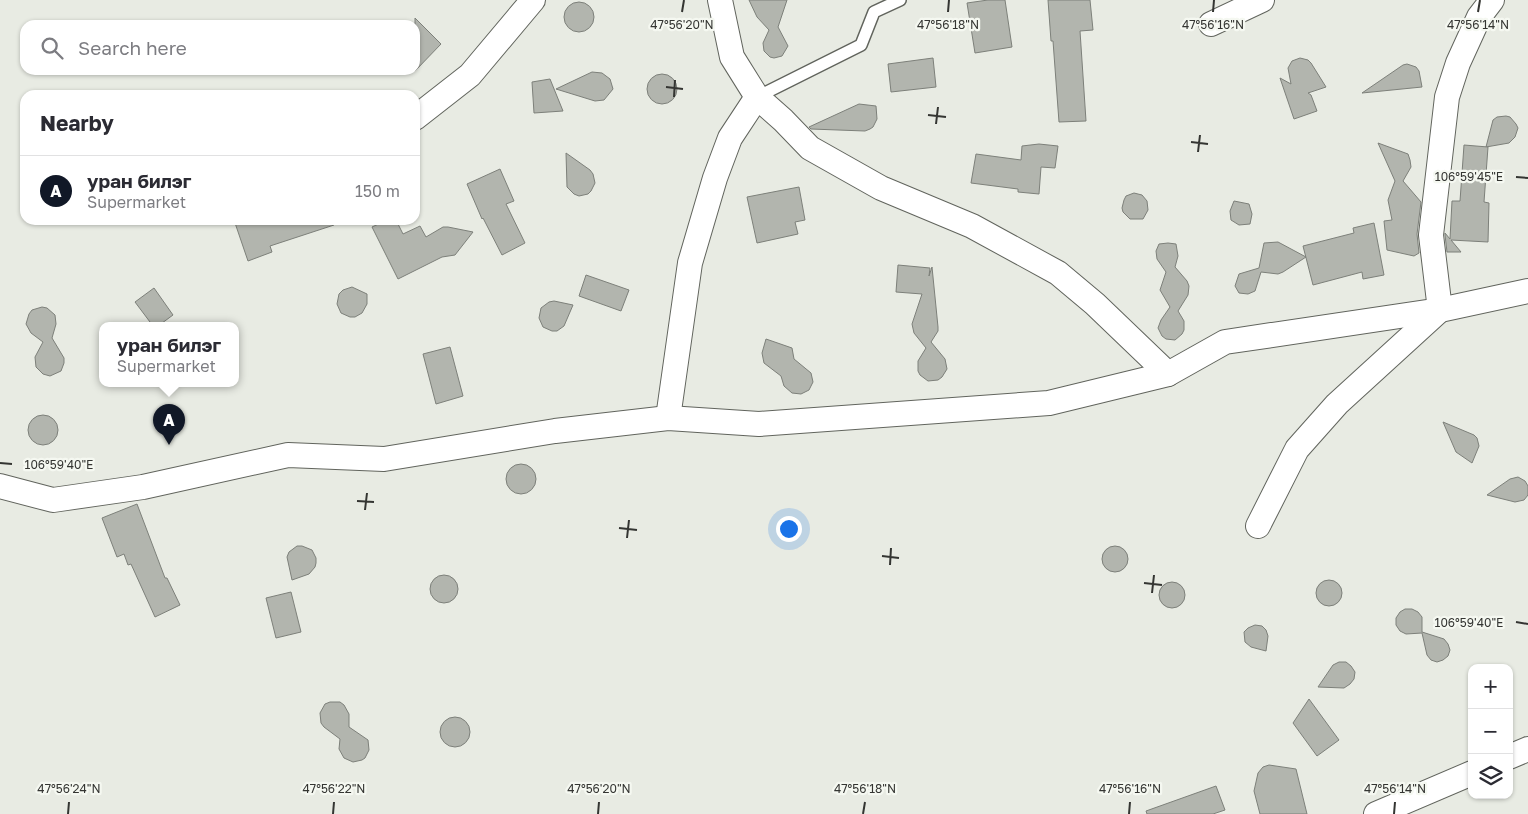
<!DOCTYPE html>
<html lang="en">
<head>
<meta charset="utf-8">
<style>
  :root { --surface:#fff; --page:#f7f7f7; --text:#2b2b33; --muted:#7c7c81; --line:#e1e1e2; --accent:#111827 }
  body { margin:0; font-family:"Golos Text",sans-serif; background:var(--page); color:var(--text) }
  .controls { position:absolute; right:15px; bottom:15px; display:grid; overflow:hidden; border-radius:10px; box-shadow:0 1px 4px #0004 }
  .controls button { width:45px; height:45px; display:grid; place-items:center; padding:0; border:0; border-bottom:1px solid var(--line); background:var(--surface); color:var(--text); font:25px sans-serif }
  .you { position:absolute; left:788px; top:528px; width:18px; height:18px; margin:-12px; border:4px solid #fff; border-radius:50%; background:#1a73e8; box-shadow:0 0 0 8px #1a73e833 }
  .badge { display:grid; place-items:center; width:32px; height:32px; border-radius:50%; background:var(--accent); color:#fff; font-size:16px; font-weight:700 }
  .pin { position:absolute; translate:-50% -41px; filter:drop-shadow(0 1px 2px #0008) }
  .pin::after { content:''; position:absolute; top:26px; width:18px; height:15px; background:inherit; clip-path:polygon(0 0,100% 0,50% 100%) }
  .popup { position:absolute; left:99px; top:322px; width:140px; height:65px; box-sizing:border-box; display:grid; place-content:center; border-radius:10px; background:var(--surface); filter:drop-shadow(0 1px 4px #0005); font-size:16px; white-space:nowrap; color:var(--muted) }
  .popup b { font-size:19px; color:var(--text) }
  .popup::after { content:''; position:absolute; left:50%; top:100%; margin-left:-10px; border:10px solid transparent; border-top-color:var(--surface) }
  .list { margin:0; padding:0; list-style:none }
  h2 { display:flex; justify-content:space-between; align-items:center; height:65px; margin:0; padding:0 20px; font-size:21px }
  h2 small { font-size:16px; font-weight:400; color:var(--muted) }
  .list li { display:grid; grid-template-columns:32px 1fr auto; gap:15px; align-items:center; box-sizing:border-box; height:70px; padding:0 20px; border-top:1px solid var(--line) }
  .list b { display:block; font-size:19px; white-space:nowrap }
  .list p { margin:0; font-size:16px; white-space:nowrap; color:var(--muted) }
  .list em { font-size:16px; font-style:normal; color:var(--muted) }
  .icon { flex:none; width:28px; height:28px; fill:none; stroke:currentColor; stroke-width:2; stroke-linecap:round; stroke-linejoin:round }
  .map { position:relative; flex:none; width:1528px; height:814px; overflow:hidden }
  .search { position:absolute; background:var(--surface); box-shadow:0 1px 4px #0004; left:20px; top:20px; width:400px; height:55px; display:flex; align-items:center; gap:12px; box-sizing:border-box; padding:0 18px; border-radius:15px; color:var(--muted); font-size:19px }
  .panel { position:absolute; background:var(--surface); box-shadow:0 1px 4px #0004; left:20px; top:90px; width:400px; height:135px; border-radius:15px }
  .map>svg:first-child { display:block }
</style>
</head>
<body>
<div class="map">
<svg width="1528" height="814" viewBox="0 0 1528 814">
  <rect width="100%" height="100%" fill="#e8ebe3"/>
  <g fill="#b2b5ae" stroke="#7d807a">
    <polygon points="749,0 787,0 778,27 788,46 782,56 774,58 770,57 764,51 763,43 769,30 757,17"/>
    <polygon points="988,0 1005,0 1012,47 975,53 967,3"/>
    <polygon points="1048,0 1090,0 1093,30 1080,31 1086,121 1059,122 1053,41 1051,41"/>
    <circle cx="579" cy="17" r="15"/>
    <polygon points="415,18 441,44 415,71"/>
    <polygon points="933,58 936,87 891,92 888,64"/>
    <polygon points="1300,58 1308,60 1311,63 1326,87 1308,93 1311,95 1317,111 1294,119 1280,78 1291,84 1288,68 1292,61"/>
    <polygon points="1407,64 1416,67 1419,71 1422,87 1362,93 1403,65"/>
    <polygon points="592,72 602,73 610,79 613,89 604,100 595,101 556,89"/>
    <circle cx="662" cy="89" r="15"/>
    <polygon points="550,79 563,111 534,113 532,82"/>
    <polygon points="859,104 876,106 877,119 873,127 870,129 865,131 811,129 809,127"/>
    <polygon points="1506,116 1510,117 1516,124 1518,128 1515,137 1509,143 1486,147 1493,120 1497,117"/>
    <polygon points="1378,143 1408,154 1410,160 1411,167 1403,181 1421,202 1417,234 1419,253 1414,256 1387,250 1384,221 1392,220 1388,200 1395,181"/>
    <polygon points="1039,144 1058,146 1055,168 1041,167 1039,194 1018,192 1018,189 971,183 976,154 1021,160 1022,146"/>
    <polygon points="1464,145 1488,147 1484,202 1489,203 1488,242 1451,240 1461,252 1447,252 1445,235 1445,233 1450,239 1452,201 1460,201"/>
    <polygon points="566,153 590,170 593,174 595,183 591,191 588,194 579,196 574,194 567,187"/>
    <polygon points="500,169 514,201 506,204 525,243 502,255 483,218 482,219 467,184"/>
    <polygon points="799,187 805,220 795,222 798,234 757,243 747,197"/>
    <polygon points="1134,193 1142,195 1147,201 1148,210 1143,219 1130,219 1123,212 1122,208 1124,200 1126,196"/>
    <polygon points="1234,201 1249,204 1252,214 1250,224 1239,225 1231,220 1230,211"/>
    <polygon points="234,220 333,220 334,225 270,246 272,252 248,261"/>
    <polygon points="387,220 396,220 403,234 420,226 426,237 443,227 448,227 473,232 455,255 442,257 398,279 372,227"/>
    <polygon points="1374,223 1384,275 1363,279 1362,272 1313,285 1303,246 1354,233 1353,228"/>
    <polygon points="1278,242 1306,257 1283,272 1278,274 1261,272 1255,291 1248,294 1239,293 1235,286 1239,274 1259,268 1264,243"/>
    <polygon points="1168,243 1176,244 1178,256 1175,267 1187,281 1189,286 1188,295 1178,311 1184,321 1184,330 1182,334 1175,340 1166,339 1162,336 1158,328 1161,320 1170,307 1160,290 1166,272 1157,259 1156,251 1159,244"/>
    <polygon points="898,265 930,268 929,276 932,267 938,327 938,331 931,342 945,359 947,369 942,377 938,380 928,381 920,375 918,371 918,361 926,348 914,333 912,324 922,294 896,292"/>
    <polygon points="586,275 629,290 621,311 579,296"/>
    <polygon points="352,287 367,294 367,304 362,313 355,317 350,317 341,313 337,304 339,294 343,290"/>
    <polygon points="154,288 173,315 158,326 153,326 135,302"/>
    <polygon points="554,301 573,305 564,326 557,331 552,331 543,327 539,318 541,308 549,302"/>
    <polygon points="42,307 47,308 55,315 56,324 52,338 64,358 64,363 61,371 50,376 43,374 36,367 35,357 43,342 31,333 26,324 29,314 32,310"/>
    <polygon points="766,339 792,348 794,359 811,373 813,382 809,390 801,394 792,393 784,386 781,376 764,363 762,353"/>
    <polygon points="450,347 463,396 436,404 423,354"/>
    <circle cx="43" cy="430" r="15"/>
    <polygon points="1443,422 1474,435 1477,438 1479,446 1472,463 1456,452"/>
    <circle cx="521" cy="479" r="15"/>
    <polygon points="1518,477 1525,481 1528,486 1528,495 1524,500 1515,502 1487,495 1510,479"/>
    <polygon points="137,504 165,578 167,578 180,605 155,617 131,564 128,565 124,554 117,557 102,518"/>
    <polygon points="297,546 302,546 312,550 316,558 316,563 315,567 309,574 292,580 287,557 289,552"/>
    <circle cx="1115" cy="559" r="13"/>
    <circle cx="444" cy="589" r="14"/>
    <circle cx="1329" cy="593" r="13"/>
    <circle cx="1172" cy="595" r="13"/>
    <polygon points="291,592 301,632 276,638 266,598"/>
    <polygon points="1405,609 1412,609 1418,612 1422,617 1422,632 1444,639 1448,644 1450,650 1448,656 1443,660 1437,662 1431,660 1427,655 1422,633 1406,634 1400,631 1396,625 1396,618 1400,612"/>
    <polygon points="1255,625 1262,626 1266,630 1268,636 1266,651 1251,647 1245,642 1244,632 1248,628"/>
    <polygon points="1339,662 1346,662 1351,666 1355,672 1354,679 1350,684 1344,688 1318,687 1333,665"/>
    <polygon points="1309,699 1339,740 1317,756 1293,723"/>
    <polygon points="330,702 340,702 344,705 349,714 349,727 368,740 369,750 365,758 362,760 353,762 344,758 339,749 340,739 324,727 321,723 320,713 325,704"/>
    <circle cx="455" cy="732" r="15"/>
    <polygon points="1269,765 1296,769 1307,814 1260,814 1254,791 1258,773 1263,767"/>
    <polygon points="1216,786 1225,810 1213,814 1147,814 1146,811"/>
  </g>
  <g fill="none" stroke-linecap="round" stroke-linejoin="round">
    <g stroke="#61645d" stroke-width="14">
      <polyline id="service" points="757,97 861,45 874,12 900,0"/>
    </g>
    <g stroke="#61645d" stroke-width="26">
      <g id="minor">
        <polyline points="1211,24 1262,0"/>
        <polyline points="757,97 783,120 810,148 881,188 972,226 1058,273 1095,304 1168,374"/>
        <polyline points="415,118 470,75 533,0"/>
        <polyline points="668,418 690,263 715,178 730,138 757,97 732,57 720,0"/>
        <polyline points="0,486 53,500 143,487 288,455 384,459 555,431 668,418 759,424 1049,403 1168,374 1225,342 1440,310 1528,291"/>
        <polyline points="1258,526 1297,449 1337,404 1440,310 1431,235 1447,97 1458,63 1479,17 1492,0"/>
        <polyline points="1509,757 1528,749"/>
        <polyline points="1376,814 1472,773"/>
      </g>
    </g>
    <use href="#service" stroke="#fff" stroke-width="11"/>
    <use href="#minor" stroke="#fff" stroke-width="24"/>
  </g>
  <path fill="none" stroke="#343532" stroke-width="2" d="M682,12L684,0M948,12L949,0M1213,12L1214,0M1478,12L1480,0M666,87L683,89M674,97L675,80M928,115L946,117M936,124L938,107M1191,142L1208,144M1198,152L1200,135M1516,177L1528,178M0,463L12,464M357,501L374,502M365,510L367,493M619,528L637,530M627,538L629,520M882,556L899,558M890,565L891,548M1144,583L1162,585M1152,593L1154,575M1516,622L1528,624M68,814L69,802M333,814L334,802M598,814L599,802M863,814L865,802M1129,814L1130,802M1394,814L1395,802"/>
  <g font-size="12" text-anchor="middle" fill="#343532" stroke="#f5f8f1" stroke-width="4.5" stroke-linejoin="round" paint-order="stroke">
    <text x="682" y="29">47°56'20"N</text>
    <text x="948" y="29">47°56'18"N</text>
    <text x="1213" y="29">47°56'16"N</text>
    <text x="1478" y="29">47°56'14"N</text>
    <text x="1469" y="181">106°59'45"E</text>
    <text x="59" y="469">106°59'40"E</text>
    <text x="1469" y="627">106°59'40"E</text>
    <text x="69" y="793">47°56'24"N</text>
    <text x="334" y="793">47°56'22"N</text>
    <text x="599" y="793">47°56'20"N</text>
    <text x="865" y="793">47°56'18"N</text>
    <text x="1130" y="793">47°56'16"N</text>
    <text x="1395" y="793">47°56'14"N</text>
  </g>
</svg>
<div class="controls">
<button>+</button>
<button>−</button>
<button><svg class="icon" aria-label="layers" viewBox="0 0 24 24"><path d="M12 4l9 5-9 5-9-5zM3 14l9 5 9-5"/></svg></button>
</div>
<div class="you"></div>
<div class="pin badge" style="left:169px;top:445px">A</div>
<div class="popup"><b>уран билэг</b>Supermarket</div>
<div class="search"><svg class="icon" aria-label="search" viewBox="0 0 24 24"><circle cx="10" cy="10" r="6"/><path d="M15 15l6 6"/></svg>Search here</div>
<section class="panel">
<h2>Nearby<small></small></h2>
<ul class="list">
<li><span class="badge">A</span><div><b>уран билэг</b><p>Supermarket</p></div><em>150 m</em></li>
</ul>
</section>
</div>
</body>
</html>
